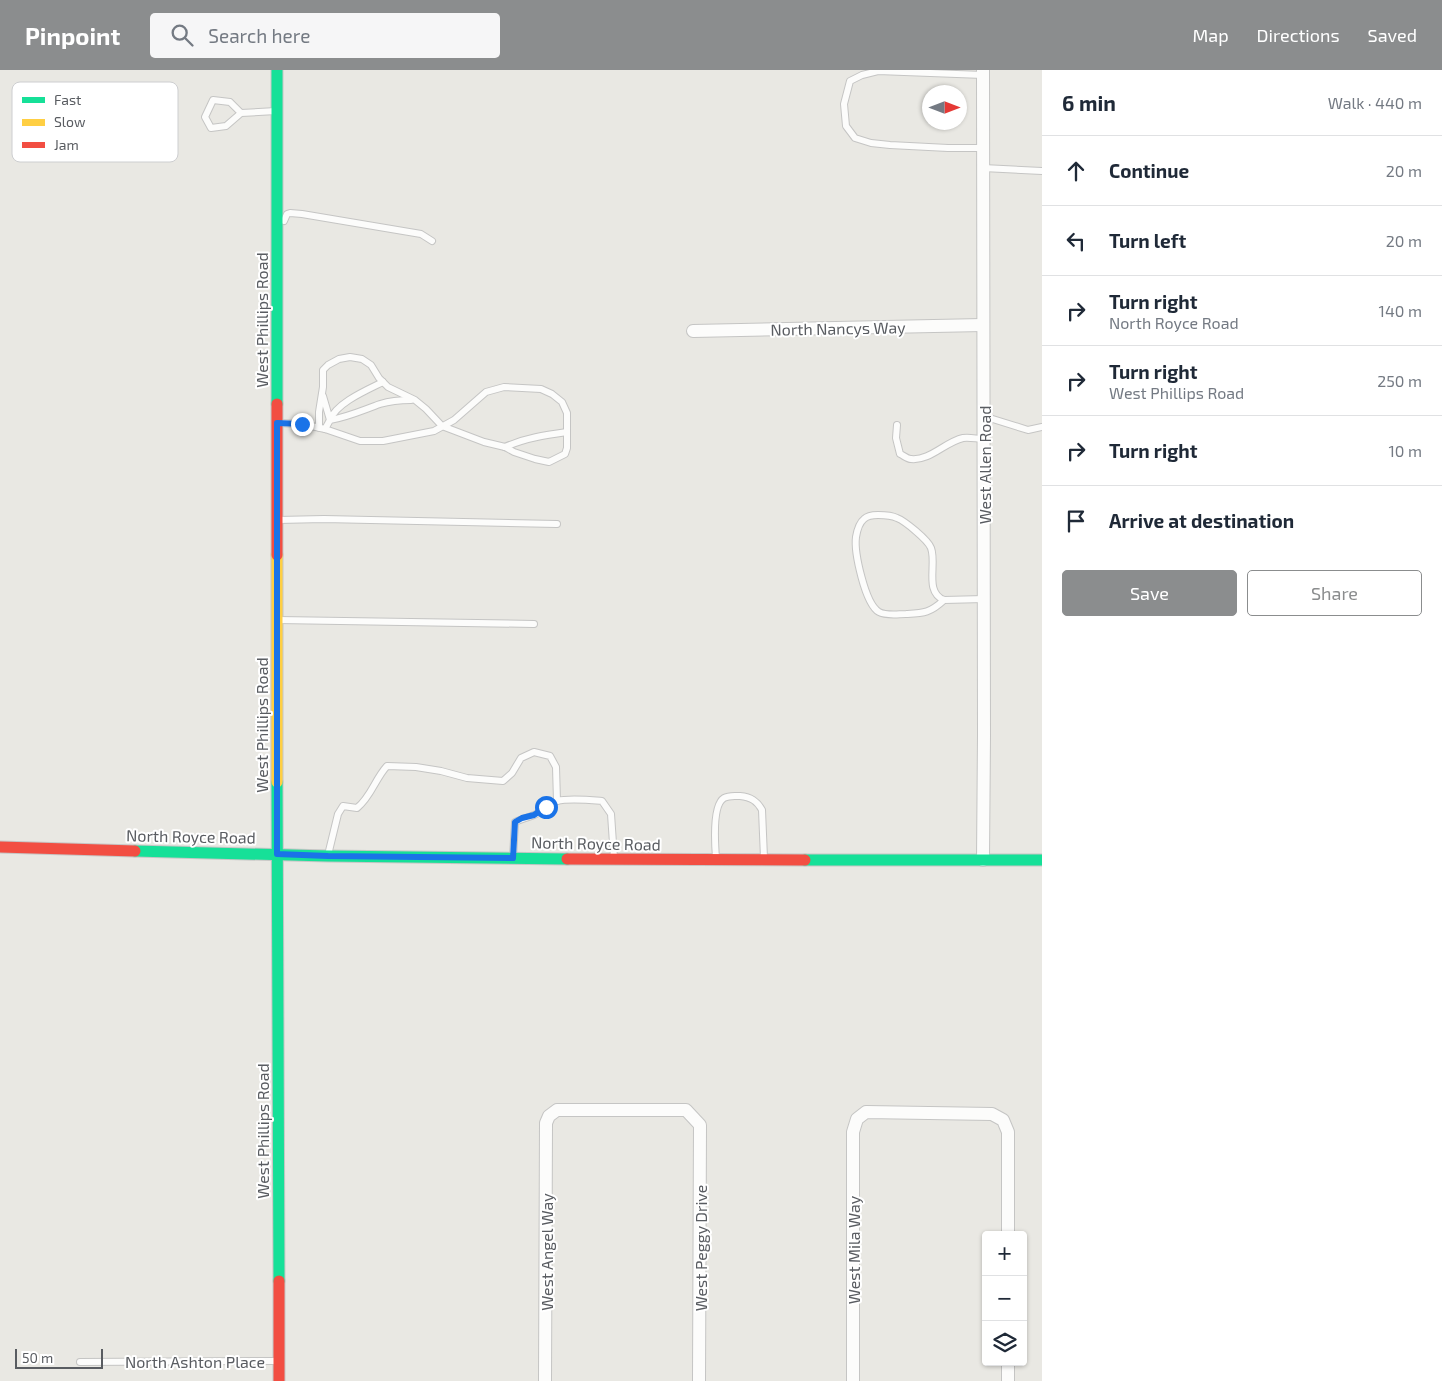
<!DOCTYPE html>
<html lang="en">
<head>
<meta charset="utf-8">
<style>
  :root { --surface:#fff; --page:#f6f6f7; --text:#1f2937; --muted:#747a83; --line:#e0e1e3; --accent:#8b8d8e }
  body { margin:0; font-family:"Exo 2",sans-serif; background:var(--page); color:var(--text) }
  .controls { position:absolute; right:15px; bottom:15px; display:grid; overflow:hidden; border-radius:5px; box-shadow:0 1px 4px #0004 }
  .controls button { width:45px; height:45px; display:grid; place-items:center; padding:0; border:0; border-bottom:1px solid var(--line); background:var(--surface); color:var(--text); font:25px sans-serif }
  .compass { position:absolute; left:922px; top:15px; width:45px; height:45px; border-radius:50%; background:var(--surface); box-shadow:0 1px 4px #0004; rotate:90deg }
  .scale { position:absolute; left:15px; bottom:12px; width:88px; box-sizing:border-box; padding-left:5px; border:2px solid #595c61; border-top:0; font-size:14px; line-height:18px; white-space:nowrap; color:#595c61; -webkit-text-stroke:4px #fff; paint-order:stroke }
  .stop { position:absolute; width:15px; height:15px; margin:-11px; border:4px solid #1a73e8; border-radius:50%; background:#fff }
  .stop.end { background:#1a73e8; border-color:#fff; box-shadow:0 1px 5px #0008 }
  .list { margin:0; padding:0; list-style:none }
  h2 { display:flex; justify-content:space-between; align-items:center; height:65px; margin:0; padding:0 20px; font-size:21px }
  h2 small { font-size:16px; font-weight:400; color:var(--muted) }
  .list li { display:grid; grid-template-columns:32px 1fr auto; gap:15px; align-items:center; box-sizing:border-box; height:70px; padding:0 20px; border-top:1px solid var(--line) }
  .list b { display:block; font-size:19px; white-space:nowrap }
  .list p { margin:0; font-size:16px; white-space:nowrap; color:var(--muted) }
  .list em { font-size:16px; font-style:normal; color:var(--muted) }
  .actions { display:flex; gap:10px; padding:15px 20px }
  .actions a { flex:1; padding:11px 0; border:1px solid var(--accent); border-radius:5px; text-align:center; font-size:18px; color:var(--accent) }
  .actions .main { background:var(--accent); color:#fff }
  .icon { flex:none; width:28px; height:28px; fill:none; stroke:currentColor; stroke-width:2; stroke-linecap:round; stroke-linejoin:round }
  .map { position:relative; flex:none; width:1042px; height:1311px; overflow:hidden }
  header { display:flex; align-items:center; gap:30px; box-sizing:border-box; height:70px; padding:0 25px; background:var(--accent); color:#fff }
  header strong { font-size:24px }
  nav { display:flex; gap:28px; margin-inline-start:auto; font-size:18px }
  .search { width:350px; height:45px; background:var(--page); display:flex; align-items:center; gap:12px; box-sizing:border-box; padding:0 18px; border-radius:5px; color:var(--muted); font-size:19px }
  main { display:flex }
  aside { flex:1; background:var(--surface) }
  .map>svg:first-child { display:block }
</style>
</head>
<body>
<header>
<strong>Pinpoint</strong>
<div class="search"><svg class="icon" aria-label="search" viewBox="0 0 24 24"><circle cx="10" cy="10" r="6"/><path d="M15 15l6 6"/></svg>Search here</div>
<nav><a>Map</a><a>Directions</a><a>Saved</a></nav>
</header>
<main>
<div class="map">
<svg width="1042" height="1311" viewBox="0 0 1042 1311">
  <rect width="100%" height="100%" fill="#e9e8e3"/>
  <g fill="none" stroke-linecap="round" stroke-linejoin="round">
    <g stroke="#c5c5c4" stroke-width="8">
      <g id="lane">
        <polyline points="983,5 878,1 862,5 850,11 844,34 846,56 855,68 871,73 890,75 948,78 983,78"/>
        <polyline points="241,43 230,32 213,30 205,47 211,58 226,56 241,43 276,41"/>
        <polyline points="983,98 1042,101"/>
        <polyline points="284,151 287,144 290,143 302,144 421,164 432,171"/>
        <path d="M323,326L330,350C336,333 367,320 383,312"/>
        <polyline points="983,346 1028,360 1042,357"/>
        <polyline points="278,353 302,354 325,359 360,371 383,371 434,361 454,350 486,322 504,317 541,319 552,324 562,332 567,343 567,378 565,384 549,392 535,389 514,382 505,377 484,372 442,356 426,339 415,330 388,317 379,308 371,295 362,289 350,287 339,289 328,295 323,300 323,317 319,342 319,358"/>
        <path d="M897,355L896,368L900,384C903,385 907,389 911,389C930,391 945,372 963,368C970,367 977,369 984,369"/>
        <path d="M325,359L330,350C348,347 363,340 380,334C390,331 400,330 411,330"/>
        <path d="M505,377C525,368 546,365 567,362"/>
        <polyline points="278,450 324,449 557,454"/>
        <path d="M944,530C930,543 924,543 906,544C898,544 886,546 879,542C865,534 854,482 856,467C857,461 859,453 864,449C867,446 874,445 878,445C884,445 891,445 897,448C905,451 928,470 931,478C937,494 924,522 944,530L984,529"/>
        <polyline points="278,550 534,554"/>
        <path d="M328,785L338,744L343,736L357,738C371,727 375,709 387,696L416,697L441,701L467,708L503,711L512,703L521,688L534,682L550,686L556,697L557,731"/>
        <path d="M513,787L515,752C521,749 527,748 534,745C542,742 548,733 557,731C569,728 590,730 602,731L611,744L614,788"/>
        <path d="M716,788C715,775 712,735 724,728C729,725 735,726 740,726C751,727 757,731 762,740L764,788"/>
        <polyline points="80,1292 278,1291"/>
      </g>
    </g>
    <g stroke="#c5c5c4" stroke-width="14">
      <g id="street">
        <polyline points="693,261 983,255"/>
        <polyline points="983,790 984,665 983,0"/>
        <polyline points="1008,1292 1008,1311"/>
        <polyline points="545,1311 546,1053 549,1046 557,1040 686,1040 700,1055 699,1311"/>
        <polyline points="853,1311 853,1062 857,1049 866,1042 992,1044 1003,1050 1008,1062 1008,1165"/>
      </g>
    </g>
    <g stroke="#c6c6c5" stroke-width="13">
      <g id="fast">
        <polyline points="277,0 277,334"/>
        <polyline points="277,712 279,1211"/>
        <polyline points="135,781 328,786 567,789"/>
        <polyline points="805,790 1042,790"/>
      </g>
    </g>
    <g stroke="#c6c6c5" stroke-width="13">
      <polyline id="slow" points="277,485 277,712"/>
    </g>
    <g stroke="#c6c6c5" stroke-width="13">
      <g id="jam">
        <polyline points="277,334 277,485"/>
        <polyline points="0,777 135,781"/>
        <polyline points="567,789 805,790"/>
        <polyline points="279,1211 279,1311"/>
      </g>
    </g>
    <use href="#lane" stroke="#fcfcfb" stroke-width="6"/>
    <use href="#street" stroke="#fcfcfb" stroke-width="12"/>
    <use href="#fast" stroke="#16e098" stroke-width="11"/>
    <use href="#slow" stroke="#ffcf43" stroke-width="11"/>
    <use href="#jam" stroke="#f24e42" stroke-width="11"/>
  </g>
  <g fill="none" stroke-linecap="round" stroke-linejoin="round">
    <polyline stroke="#1a73e8" stroke-width="6" points="302,354 277,353 277,784 328,786 513,788 515,752 522,748 534,745 546,737"/>
  </g>
  <g text-anchor="middle" dominant-baseline="central" stroke-width="4" stroke-linejoin="round" paint-order="stroke">
    <g font-size="16" fill="#595c61" stroke="#fff">
      <text transform="translate(261 250) rotate(-90)">West Phillips Road</text>
      <text transform="translate(838 258) rotate(-1)">North Nancys Way</text>
      <text transform="translate(984 395) rotate(-90)">West Allen Road</text>
      <text transform="translate(261 655) rotate(-90)">West Phillips Road</text>
      <text transform="translate(191 766) rotate(1)">North Royce Road</text>
      <text transform="translate(596 773) rotate(1)">North Royce Road</text>
      <text transform="translate(262 1061) rotate(-90)">West Phillips Road</text>
      <text transform="translate(700 1178) rotate(-90)">West Peggy Drive</text>
      <text transform="translate(853 1180) rotate(-90)">West Mila Way</text>
      <text transform="translate(546 1182) rotate(-90)">West Angel Way</text>
      <text x="195" y="1291">North Ashton Place</text>
    </g>
  </g>
  <rect x="12" y="12" width="166" height="80" rx="8" fill="#fff" stroke="#cdced0" stroke-width="1"/>
  <rect x="22" y="27" width="23" height="6" fill="#16e098"/>
  <rect x="22" y="49" width="23" height="7" fill="#ffcf43"/>
  <rect x="22" y="72" width="23" height="6" fill="#f24e42"/>
  <g font-size="14" fill="#595c61">
    <text x="54" y="35">Fast</text>
    <text x="54" y="57">Slow</text>
    <text x="54" y="80">Jam</text>
  </g>
</svg>
<div class="controls">
<button>+</button>
<button>−</button>
<button><svg class="icon" aria-label="layers" viewBox="0 0 24 24"><path d="M12 4l9 5-9 5-9-5zM3 14l9 5 9-5"/></svg></button>
</div>
<svg class="compass" viewBox="-18 -18 36 36"><path d="M0-13l5 13h-10z" fill="#e53935"/><path d="M0 13l5-13h-10z" fill="#747a83"/></svg>
<div class="scale">50 m</div>
<div class="stop" style="left:546px;top:737px"></div>
<div class="stop end" style="left:302px;top:354px"></div>
</div>
<aside>
<h2>6 min<small>Walk · 440 m</small></h2>
<ul class="list">
<li><svg class="icon" aria-label="ahead" viewBox="0 0 24 24"><path d="M12 20V5M6 11l6-6 6 6"/></svg><div><b>Continue</b></div><em>20 m</em></li>
<li><svg class="icon" aria-label="left" viewBox="0 0 24 24"><path d="M17 20v-9H6M10 6l-5 5 5 5"/></svg><div><b>Turn left</b></div><em>20 m</em></li>
<li><svg class="icon" aria-label="right" viewBox="0 0 24 24"><path d="M7 20v-9h11M14 6l5 5-5 5"/></svg><div><b>Turn right</b><p>North Royce Road</p></div><em>140 m</em></li>
<li><svg class="icon" aria-label="right" viewBox="0 0 24 24"><path d="M7 20v-9h11M14 6l5 5-5 5"/></svg><div><b>Turn right</b><p>West Phillips Road</p></div><em>250 m</em></li>
<li><svg class="icon" aria-label="right" viewBox="0 0 24 24"><path d="M7 20v-9h11M14 6l5 5-5 5"/></svg><div><b>Turn right</b></div><em>10 m</em></li>
<li><svg class="icon" aria-label="arrive" viewBox="0 0 24 24"><path d="M6 21V4h12l-3 4 3 4H6"/></svg><div><b>Arrive at destination</b></div></li>
</ul>
<div class="actions"><a class="main">Save</a><a>Share</a></div>
</aside>
</main>
</body>
</html>
